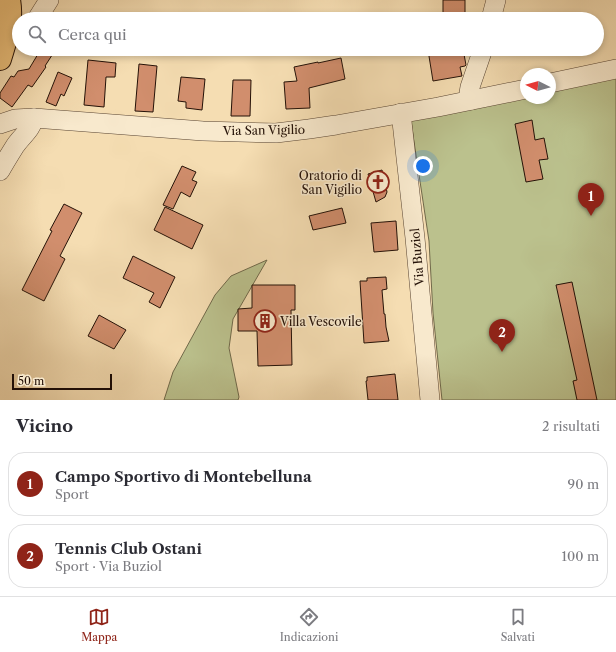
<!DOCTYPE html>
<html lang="it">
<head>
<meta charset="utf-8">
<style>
  :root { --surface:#fff; --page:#f2f2f3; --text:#2b2b33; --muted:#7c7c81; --line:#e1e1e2; --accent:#8f2418 }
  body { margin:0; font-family:"Libre Caslon Text",serif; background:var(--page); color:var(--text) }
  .compass { position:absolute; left:520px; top:68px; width:36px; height:36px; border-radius:50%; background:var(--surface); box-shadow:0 2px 6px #0003; rotate:276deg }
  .scale { position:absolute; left:12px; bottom:10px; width:100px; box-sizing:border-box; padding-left:4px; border:2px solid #241107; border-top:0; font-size:11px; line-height:14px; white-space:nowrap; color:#241107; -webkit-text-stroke:3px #f8e9cd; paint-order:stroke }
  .you { position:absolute; left:423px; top:166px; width:14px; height:14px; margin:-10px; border:3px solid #fff; border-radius:50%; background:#1a73e8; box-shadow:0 0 0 6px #1a73e833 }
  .badge { display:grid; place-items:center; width:26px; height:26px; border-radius:50%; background:var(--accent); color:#fff; font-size:13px; font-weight:700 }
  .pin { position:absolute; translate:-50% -33px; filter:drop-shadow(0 1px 2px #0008) }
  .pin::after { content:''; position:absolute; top:21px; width:14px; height:12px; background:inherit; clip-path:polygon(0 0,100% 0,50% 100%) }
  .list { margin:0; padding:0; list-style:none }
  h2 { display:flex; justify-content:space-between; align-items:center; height:52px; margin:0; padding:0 16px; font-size:17px }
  h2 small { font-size:13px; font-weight:400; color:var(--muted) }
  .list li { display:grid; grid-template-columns:26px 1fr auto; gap:12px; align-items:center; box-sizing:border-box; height:64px; margin:0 8px 8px; padding:0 8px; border:1px solid var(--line); border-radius:16px }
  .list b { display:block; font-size:15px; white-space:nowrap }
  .list p { margin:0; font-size:13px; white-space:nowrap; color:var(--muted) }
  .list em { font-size:13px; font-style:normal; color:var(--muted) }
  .icon { flex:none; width:22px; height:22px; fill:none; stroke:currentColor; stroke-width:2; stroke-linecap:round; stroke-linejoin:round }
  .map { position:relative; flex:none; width:616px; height:400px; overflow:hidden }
  .search { position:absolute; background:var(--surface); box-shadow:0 2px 6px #0003; left:12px; right:12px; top:12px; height:44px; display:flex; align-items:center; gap:10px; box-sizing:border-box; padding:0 14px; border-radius:22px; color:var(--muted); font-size:15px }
  .sheet { height:196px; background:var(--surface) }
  nav { display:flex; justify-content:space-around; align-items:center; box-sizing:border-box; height:56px; border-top:1px solid var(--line); background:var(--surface); font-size:11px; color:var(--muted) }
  nav a { display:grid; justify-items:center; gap:2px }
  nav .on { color:var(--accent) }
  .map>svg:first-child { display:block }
</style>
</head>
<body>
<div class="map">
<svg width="616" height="400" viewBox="0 0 616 400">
  <rect width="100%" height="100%" fill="#f5ddb2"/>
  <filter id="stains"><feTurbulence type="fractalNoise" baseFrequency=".005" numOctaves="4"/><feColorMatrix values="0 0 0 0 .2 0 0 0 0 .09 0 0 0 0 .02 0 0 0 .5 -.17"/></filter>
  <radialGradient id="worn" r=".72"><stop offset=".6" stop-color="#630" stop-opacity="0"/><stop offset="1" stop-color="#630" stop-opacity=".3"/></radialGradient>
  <g fill="#bbc18d" stroke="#70694a">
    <polygon points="616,78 616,400 442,400 433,313 429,241 410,115 526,98 550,98 550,90"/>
    <polygon points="267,260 233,319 229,348 239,397 238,400 164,400 173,372 215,295 231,276"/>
  </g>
  <g fill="#d18e6d" stroke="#241107">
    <rect x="443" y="0" width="22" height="19"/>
    <polygon points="41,49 56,49 45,66 46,67 32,87 28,85 12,107 0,98 0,93 11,76 14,77 18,71 29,69"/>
    <polygon points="436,49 463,49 466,65 465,66 460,67 462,76 433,81 428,50"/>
    <polygon points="341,58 345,79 309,88 310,108 286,109 284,82 297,81 294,67 318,62 318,63"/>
    <polygon points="88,60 116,63 115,77 106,77 104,107 84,105"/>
    <polygon points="139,64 157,66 153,112 135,111"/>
    <polygon points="58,72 72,78 64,96 61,94 56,106 46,102"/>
    <polygon points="181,77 205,79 202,110 186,108 186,102 178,101"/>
    <polygon points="233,80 251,80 250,116 231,116"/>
    <polygon points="532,120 535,140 544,138 548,159 539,160 543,179 526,182 515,124"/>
    <polygon points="182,166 196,172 192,180 197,182 190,197 181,192 173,209 163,205"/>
    <polygon points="382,170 387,192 385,197 376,202 368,174"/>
    <polygon points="64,204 82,213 60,256 65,259 44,301 22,290 52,231 50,230"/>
    <polygon points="165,207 203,225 192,249 154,230"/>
    <polygon points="342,208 346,223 313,230 309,216"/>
    <polygon points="396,221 398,250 374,252 371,223"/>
    <polygon points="133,256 175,277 160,308 149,302 154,293 123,278"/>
    <polygon points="386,277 387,289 382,290 384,314 385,314 386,327 389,341 364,343 360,281 367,281 367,278"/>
    <polygon points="572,282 597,400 577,400 573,381 577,380 556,285"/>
    <polygon points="252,285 295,285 295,310 291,310 292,365 258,366 257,331 238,331 238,309 252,308"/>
    <polygon points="99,315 126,330 114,349 88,336"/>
    <polygon points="395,374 398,400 368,400 366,381 367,381 367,377"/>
  </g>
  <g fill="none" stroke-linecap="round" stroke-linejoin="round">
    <g stroke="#584432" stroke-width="20">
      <g id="minor">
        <polyline points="37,19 49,0"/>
        <polyline points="491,19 496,0"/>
        <polyline points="550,83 616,69"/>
        <polyline points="471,100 469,93 470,87 483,49"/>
        <polyline points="401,113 415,238 430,400"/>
        <polyline points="0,124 15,119 34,118 203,131 276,133 309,129 336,125 438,107 526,89"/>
        <path d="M0,171C5,162 10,154 15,146C21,137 32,129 34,118"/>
      </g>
    </g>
    <g stroke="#241107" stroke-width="24">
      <path id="major" d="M0,59C6,39 13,21 9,0"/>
    </g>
    <use href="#minor" stroke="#f8e9cd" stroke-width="19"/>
    <use href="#major" stroke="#eabe79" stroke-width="22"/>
  </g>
  <defs>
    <g id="church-ring" transform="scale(1.15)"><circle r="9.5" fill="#f8e9cd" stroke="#8f2418" stroke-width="1.5"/><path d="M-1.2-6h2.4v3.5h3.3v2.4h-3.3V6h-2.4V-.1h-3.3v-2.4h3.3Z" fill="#8f2418"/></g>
    <g id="building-ring" transform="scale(1.15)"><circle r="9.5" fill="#f8e9cd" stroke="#8f2418" stroke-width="1.5"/><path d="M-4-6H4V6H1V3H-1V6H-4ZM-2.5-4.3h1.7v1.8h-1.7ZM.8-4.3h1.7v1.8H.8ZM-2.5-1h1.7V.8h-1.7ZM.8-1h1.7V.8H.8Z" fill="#8f2418"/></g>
  </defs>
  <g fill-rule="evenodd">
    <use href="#church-ring" x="378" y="182"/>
    <use href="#building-ring" x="265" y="321"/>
  </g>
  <g text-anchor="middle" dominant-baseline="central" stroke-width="3" stroke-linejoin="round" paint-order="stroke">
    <g font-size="12" fill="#241107" stroke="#f8e9cd">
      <text transform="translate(264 130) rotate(-1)">Via San Vigilio</text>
      <text transform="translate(417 257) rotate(-95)">Via Buziol</text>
    </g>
    <g font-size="12" fill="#241107" stroke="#f8e9cd" text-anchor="end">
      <text x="362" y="175">Oratorio di<tspan x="362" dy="14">San Vigilio</tspan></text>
      <text x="280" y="321" text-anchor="start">Villa Vescovile</text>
    </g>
  </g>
  <rect width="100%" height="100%" filter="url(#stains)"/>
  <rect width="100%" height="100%" fill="url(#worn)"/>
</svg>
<svg class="compass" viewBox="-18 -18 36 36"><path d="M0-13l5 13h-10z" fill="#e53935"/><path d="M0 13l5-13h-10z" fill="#7c7c81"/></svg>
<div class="scale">50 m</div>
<div class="you"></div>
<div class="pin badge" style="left:591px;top:216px">1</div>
<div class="pin badge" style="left:502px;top:352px">2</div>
<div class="search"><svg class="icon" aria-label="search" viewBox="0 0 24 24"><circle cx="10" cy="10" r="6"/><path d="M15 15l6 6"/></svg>Cerca qui</div>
</div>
<section class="sheet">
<h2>Vicino<small>2 risultati</small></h2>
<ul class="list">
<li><span class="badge">1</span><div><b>Campo Sportivo di Montebelluna</b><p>Sport</p></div><em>90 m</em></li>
<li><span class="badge">2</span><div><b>Tennis Club Ostani</b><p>Sport · Via Buziol</p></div><em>100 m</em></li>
</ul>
</section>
<nav>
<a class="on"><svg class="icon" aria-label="map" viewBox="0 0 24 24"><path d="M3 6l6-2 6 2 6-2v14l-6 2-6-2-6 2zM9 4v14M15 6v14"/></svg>Mappa</a>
<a><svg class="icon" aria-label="directions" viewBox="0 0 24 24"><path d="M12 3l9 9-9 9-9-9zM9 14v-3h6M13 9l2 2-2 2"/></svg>Indicazioni</a>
<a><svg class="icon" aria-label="saved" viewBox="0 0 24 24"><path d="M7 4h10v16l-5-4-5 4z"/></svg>Salvati</a>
</nav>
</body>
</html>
